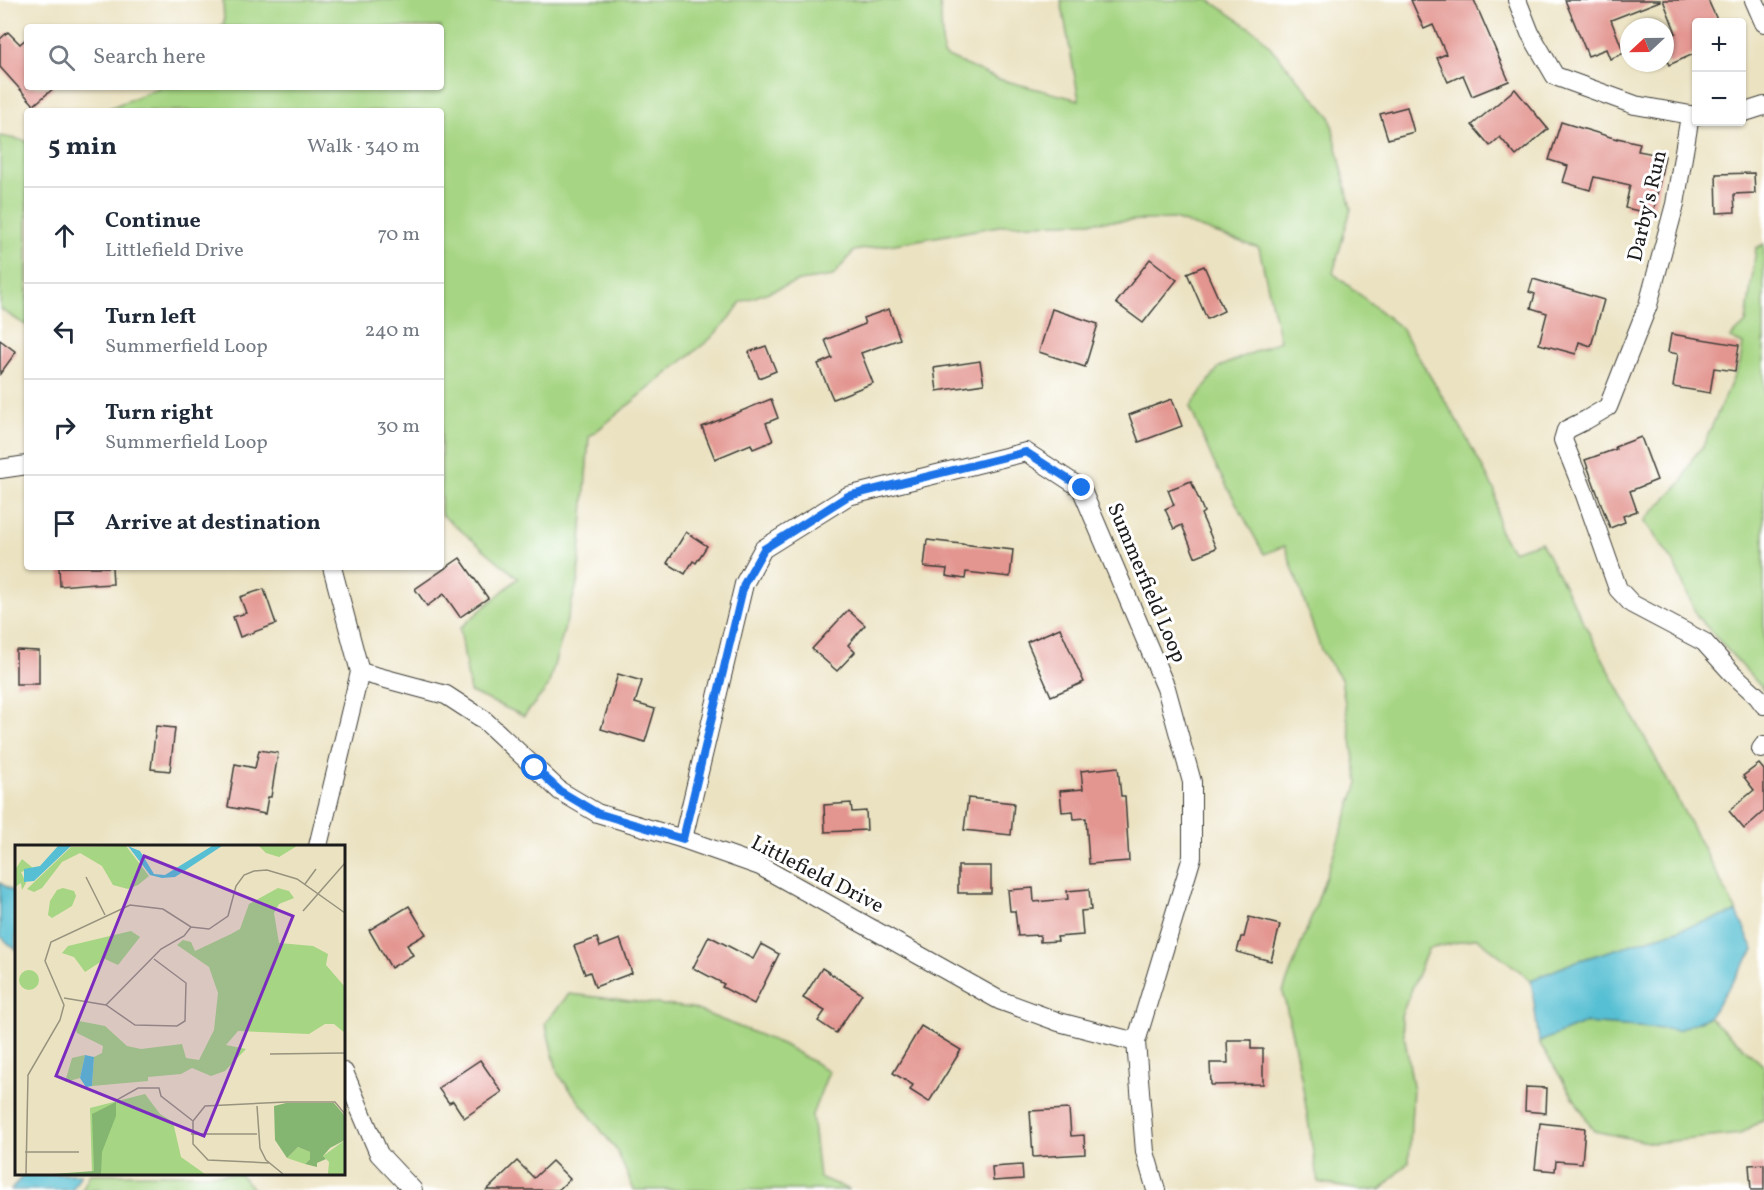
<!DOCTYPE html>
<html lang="en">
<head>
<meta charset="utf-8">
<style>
  :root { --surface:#fff; --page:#f2f2f3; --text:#1f2937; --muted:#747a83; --line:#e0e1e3 }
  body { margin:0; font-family:Vollkorn,serif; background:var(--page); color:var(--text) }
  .controls { position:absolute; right:18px; top:18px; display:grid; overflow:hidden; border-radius:6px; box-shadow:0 2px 4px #0004 }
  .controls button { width:54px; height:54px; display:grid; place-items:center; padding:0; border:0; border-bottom:2px solid var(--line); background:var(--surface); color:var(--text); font:30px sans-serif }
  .compass { position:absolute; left:1620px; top:18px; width:54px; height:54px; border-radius:50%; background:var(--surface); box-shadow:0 2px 4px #0004; rotate:248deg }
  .stop { position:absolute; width:18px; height:18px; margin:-14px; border:4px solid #1a73e8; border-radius:50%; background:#fff }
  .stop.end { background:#1a73e8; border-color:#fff; box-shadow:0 2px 6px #0008 }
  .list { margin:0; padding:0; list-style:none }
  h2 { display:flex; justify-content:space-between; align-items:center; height:78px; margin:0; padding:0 24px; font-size:26px }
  h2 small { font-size:20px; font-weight:400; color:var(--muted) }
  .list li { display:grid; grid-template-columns:39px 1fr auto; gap:18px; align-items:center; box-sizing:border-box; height:96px; padding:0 24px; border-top:2px solid var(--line) }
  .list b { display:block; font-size:22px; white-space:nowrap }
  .list p { margin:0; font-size:20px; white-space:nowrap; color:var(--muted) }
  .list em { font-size:20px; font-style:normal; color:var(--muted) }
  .icon { flex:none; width:33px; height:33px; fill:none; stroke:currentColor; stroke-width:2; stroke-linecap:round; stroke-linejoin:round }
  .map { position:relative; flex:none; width:1764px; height:1190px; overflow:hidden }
  .search { position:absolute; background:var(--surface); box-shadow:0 2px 4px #0004; left:24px; top:24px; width:420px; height:66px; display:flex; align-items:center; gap:15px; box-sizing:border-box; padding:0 21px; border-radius:6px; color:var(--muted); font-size:22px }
  .panel { position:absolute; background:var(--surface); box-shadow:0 2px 4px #0004; left:24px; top:108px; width:420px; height:462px; border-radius:6px }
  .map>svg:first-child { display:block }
</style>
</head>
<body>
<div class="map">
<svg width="1764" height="1190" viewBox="0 0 1764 1190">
  <rect width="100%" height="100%" fill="#fff"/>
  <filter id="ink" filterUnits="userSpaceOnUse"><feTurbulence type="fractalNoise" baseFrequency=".0167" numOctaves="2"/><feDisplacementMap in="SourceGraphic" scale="12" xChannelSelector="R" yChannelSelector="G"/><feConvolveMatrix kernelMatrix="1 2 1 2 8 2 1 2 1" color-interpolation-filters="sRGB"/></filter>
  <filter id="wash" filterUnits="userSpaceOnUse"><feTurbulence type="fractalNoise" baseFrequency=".008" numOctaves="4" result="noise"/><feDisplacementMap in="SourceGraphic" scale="24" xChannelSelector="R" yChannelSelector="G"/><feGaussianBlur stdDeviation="1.35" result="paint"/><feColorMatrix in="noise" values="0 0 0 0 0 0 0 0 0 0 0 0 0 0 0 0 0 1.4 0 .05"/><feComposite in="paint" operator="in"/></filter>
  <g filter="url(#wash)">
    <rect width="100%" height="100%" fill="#ebe2c1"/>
    <g fill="#a6d583" stroke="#617850" stroke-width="1.5">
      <polygon points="223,0 940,0 943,55 998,79 1079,100 1061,0 1209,0 1259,34 1330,116 1351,209 1333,273 1401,328 1459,424 1495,491 1499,530 1512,551 1541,542 1737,912 1577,961 1531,980 1477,938 1428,949 1401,1016 1413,1086 1409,1162 1381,1190 1358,1190 1318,1182 1301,1077 1283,992 1317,902 1358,783 1341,679 1321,650 1285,546 1264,554 1214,463 1190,407 1219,367 1280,341 1259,248 1174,219 1005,225 854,251 833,276 799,281 741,302 730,318 710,339 589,437 578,581 548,687 524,716 470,692 460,628 518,578 441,514 441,111 103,111 160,87 441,87 441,27 220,27 224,23"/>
      <polygon points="0,136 27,141 27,326 0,309"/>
      <polygon points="1764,244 1764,690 1697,616 1673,561 1644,521 1683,481 1692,459 1703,446 1740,363 1743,344 1730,338 1746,323 1756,248"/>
      <polygon points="569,994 692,1008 782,1044 829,1071 812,1115 819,1177 850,1190 634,1190 617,1151 558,1074 545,1023"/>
      <polygon points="1709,1017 1764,1066 1764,1119 1740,1134 1653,1143 1594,1131 1539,1042 1585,1023 1678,1030"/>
      <polygon points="90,1174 240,1174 254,1190 82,1190"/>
    </g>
    <g fill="#56bfd3" stroke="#396e78" stroke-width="1.5">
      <polygon points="0,883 16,893 16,950 0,936"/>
      <polygon points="1737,912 1754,950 1709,1017 1678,1030 1585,1023 1539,1042 1531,980 1577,961"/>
      <polygon points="24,1174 81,1174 72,1190 11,1190"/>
    </g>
    <g id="blocks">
      <g fill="#e39590">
        <polygon points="1411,0 1474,0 1509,81 1472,96 1463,75 1448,82 1437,58 1446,54 1433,25 1424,29"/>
        <polygon points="1565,0 1660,0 1660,1 1611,20 1624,53 1610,59 1606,49 1588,56"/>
        <polygon points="1663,0 1708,0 1718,22 1696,22 1696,53 1669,65 1665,56 1665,37 1676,33"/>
        <polygon points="8,32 20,44 27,38 27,87 55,87 34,105 0,67 0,39"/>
        <polygon points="1515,89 1548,129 1516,156 1500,137 1490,146 1472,125"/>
        <polygon points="1407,107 1414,132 1388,139 1380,114"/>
        <polygon points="1561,122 1617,139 1617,138 1640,143 1638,151 1665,156 1653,214 1625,208 1630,185 1594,177 1590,190 1563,182 1568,166 1549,160"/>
        <polygon points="1754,173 1755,193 1734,194 1735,212 1717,213 1716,174"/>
        <polygon points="1150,259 1177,280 1143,323 1116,303"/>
        <polygon points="1204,266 1224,311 1207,319 1187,273"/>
        <polygon points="1533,279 1604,300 1591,346 1579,342 1576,354 1539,344 1547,313 1531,308 1535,294 1529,292"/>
        <polygon points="889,309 900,339 861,353 873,383 833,399 818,364 832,358 825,340 865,324 863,318"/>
        <polygon points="1052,309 1098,324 1085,367 1039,352"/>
        <polygon points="1671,334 1739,345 1735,371 1714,368 1710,393 1673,387 1678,354 1668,352"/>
        <polygon points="0,340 16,352 0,374"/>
        <polygon points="766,346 776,371 759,378 749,352"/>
        <polygon points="980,361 984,384 937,391 934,368"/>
        <polygon points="771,399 778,418 766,423 773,441 753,449 751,444 715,459 702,427"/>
        <polygon points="1172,399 1182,426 1139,442 1129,415"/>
        <polygon points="1641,437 1657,480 1630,491 1637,511 1623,516 1625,522 1610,528 1585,460 1616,449 1615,447"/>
        <polygon points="1191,481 1204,512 1201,514 1216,548 1195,557 1182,525 1174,529 1165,509 1174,505 1168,490"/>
        <polygon points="686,532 707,546 696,563 693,561 685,574 667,563"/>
        <polygon points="927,540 1013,550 1010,577 966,572 965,579 946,576 947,569 924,567"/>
        <polygon points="460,558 488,598 460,617 444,594 427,606 415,589"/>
        <polygon points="59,567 112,567 113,584 94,585 94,583 60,586"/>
        <polygon points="264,589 276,624 240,637 233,617 246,613 240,597"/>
        <polygon points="848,610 865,625 848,645 855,652 837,671 812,649"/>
        <polygon points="1060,628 1084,682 1051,696 1027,642"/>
        <polygon points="16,650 39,651 39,684 16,684"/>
        <polygon points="618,674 642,681 635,703 655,709 645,742 601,729"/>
        <polygon points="156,726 175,728 170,771 151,769"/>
        <polygon points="259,750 278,753 271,797 268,797 265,814 228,807 235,764 255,768"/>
        <polygon points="1759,764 1764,770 1764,811 1744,829 1729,811 1754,790 1743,776"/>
        <polygon points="1118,767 1121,796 1125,796 1129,861 1089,864 1086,818 1074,819 1073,811 1062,812 1060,791 1083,789 1081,771"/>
        <polygon points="968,798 1014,803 1011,835 964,830"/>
        <polygon points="851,803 852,812 866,811 867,830 825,832 824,805"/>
        <rect x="958" y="866" width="33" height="27"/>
        <polygon points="1033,888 1034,902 1068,899 1067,891 1089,889 1091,910 1081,911 1083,935 1057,937 1058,941 1040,942 1040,935 1018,936 1015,911 1010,911 1008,890"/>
        <polygon points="409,906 426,934 407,945 413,955 391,968 369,930"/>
        <polygon points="1249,917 1280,925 1271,961 1237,952 1241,937 1244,937"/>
        <polygon points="709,936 753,959 761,944 779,954 754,1004 722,987 724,984 693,968"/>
        <polygon points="597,938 600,947 620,939 632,973 595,987 590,972 585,974 574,946"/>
        <polygon points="822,968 862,994 836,1033 818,1021 825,1011 803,998"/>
        <polygon points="921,1026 961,1050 929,1102 910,1090 913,1085 893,1073"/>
        <polygon points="1227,1040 1251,1040 1251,1049 1263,1049 1263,1084 1211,1085 1210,1063 1228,1063"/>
        <polygon points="480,1060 502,1092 464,1118 453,1101 449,1103 438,1088"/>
        <polygon points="1526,1087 1547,1088 1546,1113 1525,1111"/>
        <polygon points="1069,1109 1071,1136 1084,1135 1085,1154 1033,1157 1030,1111"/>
        <polygon points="1540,1123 1585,1128 1582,1163 1556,1161 1555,1171 1535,1169"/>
        <polygon points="517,1161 534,1178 552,1161 570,1179 558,1190 487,1190"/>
        <polygon points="1764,1164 1764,1190 1751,1190 1749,1165"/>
        <polygon points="1022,1165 1023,1179 993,1181 992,1167"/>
      </g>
    </g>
  </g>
  <g filter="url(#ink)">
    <use href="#blocks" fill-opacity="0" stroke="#3b3a35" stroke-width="1.5"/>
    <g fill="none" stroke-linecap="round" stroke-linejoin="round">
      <g stroke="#3b3a35" stroke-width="20">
        <g id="minor">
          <polyline points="1517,0 1530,33 1555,76 1635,105 1696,116"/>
          <polyline points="1754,0 1764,23"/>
          <polyline points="1742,113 1764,106"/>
          <polyline points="1690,116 1675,204 1648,305 1608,407 1586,420 1566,430 1563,440 1585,495 1618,589 1632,604 1704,642 1732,673 1758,697 1764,705"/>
          <polyline points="0,469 27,465"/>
          <polyline points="360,672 446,695 483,719 560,791 597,813 683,839 760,866 999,1000 1059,1022 1136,1042"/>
          <polyline points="1761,749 1764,745"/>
          <polyline points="683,839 744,584 763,549 848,496 1026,452 1081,488 1166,688 1192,782 1192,857 1136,1042 1145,1152 1156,1190"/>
          <polyline points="318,846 360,672 332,567"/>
          <polyline points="344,1072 379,1154 413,1190"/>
        </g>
      </g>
      <use href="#minor" stroke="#fff" stroke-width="18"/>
    </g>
  </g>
  <g fill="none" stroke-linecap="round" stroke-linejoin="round" filter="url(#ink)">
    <polyline stroke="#1a73e8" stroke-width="8" points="535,768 560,791 597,813 683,839 744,584 764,549 848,496 1026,452 1082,488"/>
  </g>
  <g text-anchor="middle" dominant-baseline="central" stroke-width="6" stroke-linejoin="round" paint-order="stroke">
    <g font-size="21" fill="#1c1c1c" stroke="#fff">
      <text transform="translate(1648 206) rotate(-77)">Darby's Run</text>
      <text transform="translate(1146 583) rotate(67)">Summerfield Loop</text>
      <text transform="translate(817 875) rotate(27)">Littlefield Drive</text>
    </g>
  </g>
  <g transform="translate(15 845)">
    <rect width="330" height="330" fill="#ebe2c1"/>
    <path d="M111,1L134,31L123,40L113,44L98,40L87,21L65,8L47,17L27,43L19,47L12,44L56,2ZM244,1H282L264,12L251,8ZM7,14L18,23L6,27L11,38L7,45L6,38L0,42V25ZM48,43L59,46L61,51L57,61L37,73L33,70L35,56L42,45ZM263,43L274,46L279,53L264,59L259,68L264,98L298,101L313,109L311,120L330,142V188L319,179H310L294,189L223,186L211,200L231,204L210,226L196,231L177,223L166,229L133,232V236L77,241L79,212L87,208L88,201L62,188L60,182L64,176L90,181L112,201L126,204L167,199L171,213L184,215L199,185L203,148L194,122L162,100L168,95L176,97L180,106L216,89L225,84L234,59ZM116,86L125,92L103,120L90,114L70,127L59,112L47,108L53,101ZM4 135a10 10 0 1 1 20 0a10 10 0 1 1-20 0ZM70,210L65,233L50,237L57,213ZM130,249L145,269L158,277L166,312L190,329H77L75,263ZM330,295V329H313L314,317L308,311ZM283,302L295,307V314L290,319L272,313Z" fill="#a6d583"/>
    <path d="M101,257V271L87,307L86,329H38L79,326L77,269ZM271,258H319L330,271V295L315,303L308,311L311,314L302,318V322L290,319L295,314V307L283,302L272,313L260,295L259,261Z" fill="#84b671"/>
    <path d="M43,1H56L19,36L9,37V24L25,21ZM113,1L125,6L139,29L150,30L197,1H207L160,32L147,33L135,30ZM70,210L79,212L77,241L71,242L65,233Z" fill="#56bfd3"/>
    <path fill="none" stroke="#98937f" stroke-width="1.5" d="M71,32L90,70M290,39L301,24M288,66L330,18M49,153L91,160L120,180L162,181L170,176L171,138L139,114M91,160L146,104L169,91L176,82M255,209L330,208M96,253L102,255L123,243H144L146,251L178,276M242,261L245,303L251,315L268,329M176,289H242M10,307H64M254,318L193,315L178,299V276L190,261L271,257H320L330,269M11,329L13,230L45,175L49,160L30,116L36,97L115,60L148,64L176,82L194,84L213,71L221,41L229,30L239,26L252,25L282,34L330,68"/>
    <path fill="#7b2cbf" fill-opacity="0.15" stroke="#7b2cbf" stroke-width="3" d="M129,11L278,71L189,291L41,231Z"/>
    <rect width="330" height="330" fill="none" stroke="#1c1c1c" stroke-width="3"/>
  </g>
</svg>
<div class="controls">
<button>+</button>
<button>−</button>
</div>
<svg class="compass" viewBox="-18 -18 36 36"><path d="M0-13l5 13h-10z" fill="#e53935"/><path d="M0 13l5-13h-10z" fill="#747a83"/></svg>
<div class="stop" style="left:535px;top:768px"></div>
<div class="stop end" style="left:1082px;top:488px"></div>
<div class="search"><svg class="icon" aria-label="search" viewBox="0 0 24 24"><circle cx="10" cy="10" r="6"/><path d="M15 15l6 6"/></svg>Search here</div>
<section class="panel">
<h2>5 min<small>Walk · 340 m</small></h2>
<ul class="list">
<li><svg class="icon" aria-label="ahead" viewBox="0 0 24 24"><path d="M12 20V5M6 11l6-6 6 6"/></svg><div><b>Continue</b><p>Littlefield Drive</p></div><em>70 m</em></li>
<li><svg class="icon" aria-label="left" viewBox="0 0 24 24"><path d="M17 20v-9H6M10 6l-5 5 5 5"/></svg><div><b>Turn left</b><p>Summerfield Loop</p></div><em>240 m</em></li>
<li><svg class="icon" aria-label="right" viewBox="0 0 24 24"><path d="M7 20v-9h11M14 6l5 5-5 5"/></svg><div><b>Turn right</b><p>Summerfield Loop</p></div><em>30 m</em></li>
<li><svg class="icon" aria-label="arrive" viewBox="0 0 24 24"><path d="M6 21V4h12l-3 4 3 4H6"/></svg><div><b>Arrive at destination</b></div></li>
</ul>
</section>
</div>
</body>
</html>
